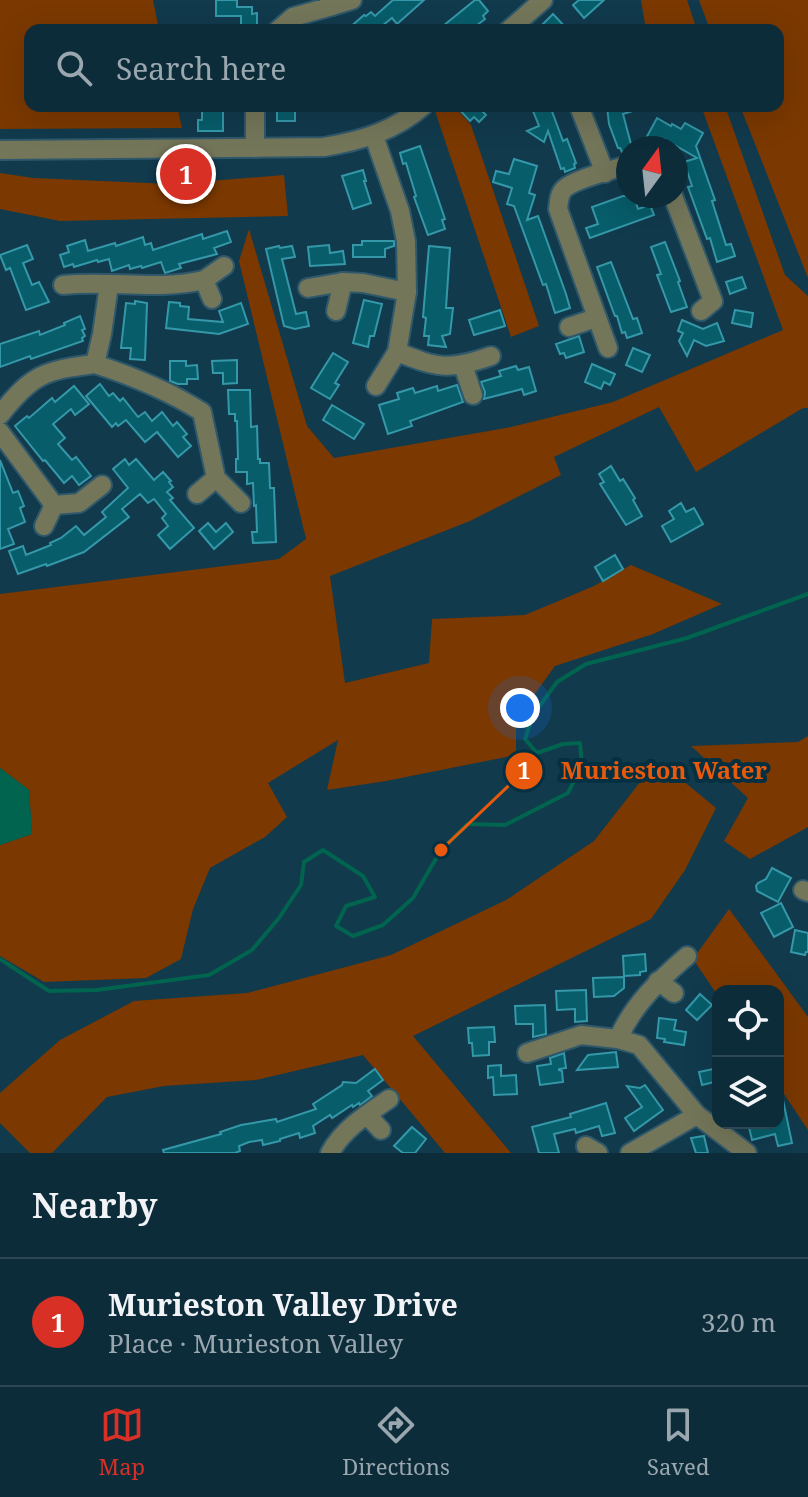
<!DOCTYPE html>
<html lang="en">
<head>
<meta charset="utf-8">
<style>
  :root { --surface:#0d2c3a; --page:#163442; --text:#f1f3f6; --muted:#9aa7af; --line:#2d4854; --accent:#d93025 }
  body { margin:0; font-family:"Noto Serif",serif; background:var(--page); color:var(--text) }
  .controls { position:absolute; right:24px; bottom:24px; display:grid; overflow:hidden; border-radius:16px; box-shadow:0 8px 32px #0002 }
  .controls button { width:72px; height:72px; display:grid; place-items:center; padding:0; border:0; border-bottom:2px solid var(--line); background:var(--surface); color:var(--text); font:40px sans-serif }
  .compass { position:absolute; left:616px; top:136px; width:72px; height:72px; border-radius:50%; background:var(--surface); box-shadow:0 8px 32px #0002; rotate:15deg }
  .you { position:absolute; left:520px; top:708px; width:28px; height:28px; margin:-20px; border:6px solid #fff; border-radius:50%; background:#1a73e8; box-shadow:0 0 0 12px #1a73e833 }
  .badge { display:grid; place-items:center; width:52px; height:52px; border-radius:50%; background:var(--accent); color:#fff; font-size:26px; font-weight:700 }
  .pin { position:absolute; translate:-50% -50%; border:4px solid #fff; box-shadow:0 2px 8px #0006 }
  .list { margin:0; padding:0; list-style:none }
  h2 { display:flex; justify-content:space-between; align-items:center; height:104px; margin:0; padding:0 32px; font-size:34px }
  h2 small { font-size:26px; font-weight:400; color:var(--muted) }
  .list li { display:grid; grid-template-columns:52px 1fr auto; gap:24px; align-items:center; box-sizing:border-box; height:128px; padding:0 32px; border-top:2px solid var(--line) }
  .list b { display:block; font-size:30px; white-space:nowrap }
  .list p { margin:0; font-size:26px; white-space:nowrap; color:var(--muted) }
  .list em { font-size:26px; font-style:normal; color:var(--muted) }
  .icon { flex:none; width:44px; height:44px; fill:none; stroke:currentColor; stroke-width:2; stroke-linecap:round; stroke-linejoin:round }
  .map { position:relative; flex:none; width:808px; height:1153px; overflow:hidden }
  .search { position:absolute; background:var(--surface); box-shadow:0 8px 32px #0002; left:24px; right:24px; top:24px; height:88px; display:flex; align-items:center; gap:20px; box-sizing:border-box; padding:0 28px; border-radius:16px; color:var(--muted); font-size:30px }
  .sheet { height:232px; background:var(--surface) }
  nav { display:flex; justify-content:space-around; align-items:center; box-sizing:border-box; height:112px; border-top:2px solid var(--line); background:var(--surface); font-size:22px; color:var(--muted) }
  nav a { display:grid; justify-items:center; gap:4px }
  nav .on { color:var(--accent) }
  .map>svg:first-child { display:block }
</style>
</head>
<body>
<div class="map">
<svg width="808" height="1153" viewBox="0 0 808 1153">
  <rect width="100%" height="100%" fill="#113a4d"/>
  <g fill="#7b3800">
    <polygon points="0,0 153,0 159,30 30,30 30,106 177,106 182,128 0,129"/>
    <polygon points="641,0 687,0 697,30 646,30"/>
    <polygon points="699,0 808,0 808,278 740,106 778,106 778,30 710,30"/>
    <polygon points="440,106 454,106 471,125 539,326 511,337 435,111"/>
    <polygon points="701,106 725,106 785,275 808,296 808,408 803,408 696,472 659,407 554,457 561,475 470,521 330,576 345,683 429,663 432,619 525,615 594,586 631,565 722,604 653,634 555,666 516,720 516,755 386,781 327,790 338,740 268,783 287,817 265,837 210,868 193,909 181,959 146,978 44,982 0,956 0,845 32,834 29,790 0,768 0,594 279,559 306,539 239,261 249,229 307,426 334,458 511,427 613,402 783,330"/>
    <polygon points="0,173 33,178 171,184 284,175 288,216 60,221 0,209"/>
    <polygon points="808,736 808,827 750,859 724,841 748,798 691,746 798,742"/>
    <polygon points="651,768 682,780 716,808 685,870 651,919 413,1036 511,1153 445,1153 363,1055 256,1080 164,1086 107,1097 52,1153 30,1153 0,1123 0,1093 60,1040 134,1001 247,993 391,955 506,900 594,841"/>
    <polygon points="729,909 808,1017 808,1130 778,1085 778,991 718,991 718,996 693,959"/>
  </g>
  <polygon fill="#00644e" points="0,768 29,790 32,834 0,845"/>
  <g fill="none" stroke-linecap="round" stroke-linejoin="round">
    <polyline stroke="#00644e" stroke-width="4" points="0,959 49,991 97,990 209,975 252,950 279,918 301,885 304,862 323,850 363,876 375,897 346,906 336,926 353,936 383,925 413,898 441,850 468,824 505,825 568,793 582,765 580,743 563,744 537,753 525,739 533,715 557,682 586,664 687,638 808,594"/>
  </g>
  <g fill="#075d6a" stroke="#3498a9" stroke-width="2">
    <polygon points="216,0 237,0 237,7 252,7 252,14 257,13 257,27 241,25 241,16 216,16"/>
    <polygon points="393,0 424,0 397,24 392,18 377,30 347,30 364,15 366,16 371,12 375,16"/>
    <polygon points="475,0 479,0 488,11 483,16 485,19 476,26 470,30 438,30"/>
    <polygon points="579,0 604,0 584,18 573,5"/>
    <polygon points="553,14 568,30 537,30"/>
    <polygon points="205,106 223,106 223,131 198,131 198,120 202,120 202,107"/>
    <polygon points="277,106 292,106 292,108 295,108 295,121 277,121"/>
    <polygon points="456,106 486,106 481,110 486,115 479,122 474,117 470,121"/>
    <polygon points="531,106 550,106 563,141 567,139 576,163 574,164 575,168 565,172 564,168 561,169 548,131 544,142 527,131 539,126"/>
    <polygon points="607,106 642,106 643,108 623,114 632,148 622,152 620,148 618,148 609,124"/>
    <polygon points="657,118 671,126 672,124 681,129 685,123 703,133 696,146 715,200 712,201 726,245 731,244 735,256 717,262 710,238 707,239 688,187 692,186 684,162 697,158 664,139 659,148 645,140"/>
    <polygon points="420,146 445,219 442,220 445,229 428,235 414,197 416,196 406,163 403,164 400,153"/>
    <polygon points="514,159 537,166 529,193 535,195 527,220 538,216 566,294 570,308 555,313 546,284 543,285 514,206 507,204 512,188 493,182 496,171 509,174"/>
    <polygon points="363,170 366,181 364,181 371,203 353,209 342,176"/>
    <polygon points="623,196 634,196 638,209 650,205 654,215 590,238 586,228 598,224 592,207"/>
    <polygon points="227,231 231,242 214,248 217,254 179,264 181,268 165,273 161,262 142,268 141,266 130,269 129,265 112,271 109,259 98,262 97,260 74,267 73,264 64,267 60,255 69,252 67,246 85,240 88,251 115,243 116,246 143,237 145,245 151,243 153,250 202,234 203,239"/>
    <polygon points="362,241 394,241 394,246 385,249 385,257 353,257 353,245 362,245"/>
    <polygon points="665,242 680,281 678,282 687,307 671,312 657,275 661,274 651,247"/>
    <polygon points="27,245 33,259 23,263 32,285 39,282 49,302 26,310 10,268 6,270 0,255"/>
    <polygon points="329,245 330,253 343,251 345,264 310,266 308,247"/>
    <polygon points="279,246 280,248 292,246 295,257 282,259 296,314 306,312 309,326 295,329 284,326 266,249"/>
    <polygon points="429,246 450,248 446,308 453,308 450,334 442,336 446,347 428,345 429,336 424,336 426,318 423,317"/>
    <polygon points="611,262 633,319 637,318 642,333 627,338 625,332 622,333 617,316 615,316 613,311 597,267"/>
    <polygon points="742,277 746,288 730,294 726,282"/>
    <polygon points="364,300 382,304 374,336 370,336 368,347 353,343"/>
    <polygon points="135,301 147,303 145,360 130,359 131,348 121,348 126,303 135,304"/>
    <polygon points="169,302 180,303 180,306 189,307 188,319 223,322 219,311 241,303 248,324 219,334 166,328"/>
    <polygon points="500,310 505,326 474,335 469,320"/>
    <polygon points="735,310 753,313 751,327 732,323"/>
    <polygon points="80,316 85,329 82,330 85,336 82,338 83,341 31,359 30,356 0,367 0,344 39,331 40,335 65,325 64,323"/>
    <polygon points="682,320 703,329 717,323 724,341 706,346 694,340 687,356 679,341 683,333 678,331"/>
    <polygon points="579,336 584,352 566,358 564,353 560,354 556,344"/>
    <polygon points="633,348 650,355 642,372 626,365"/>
    <polygon points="333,353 348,362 335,383 339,385 330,399 311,388"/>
    <polygon points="237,360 237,383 223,384 223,373 213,373 212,361"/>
    <polygon points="170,361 186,361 186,366 197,365 198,379 187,379 187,384 178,384 170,381"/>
    <polygon points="592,364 615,374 610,385 604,382 601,389 585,382"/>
    <polygon points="516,366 518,370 529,367 536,391 524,395 522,389 484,399 485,392 481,382 501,376 499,371"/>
    <polygon points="100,384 109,396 113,393 120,401 123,398 138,417 145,412 152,421 162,412 173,426 177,422 187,434 183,437 191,446 178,457 157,432 145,442 126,420 118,426 116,423 112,427 86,396"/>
    <polygon points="457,385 463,402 410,421 412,426 388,434 379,405 399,399 397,393 413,388 415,393 437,386 438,391"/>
    <polygon points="74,386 89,404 75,415 71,409 53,424 65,438 58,444 72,460 76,457 91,476 79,485 72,476 64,483 45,460 43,461 15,426 27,416 29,418 52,398 55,402"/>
    <polygon points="228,390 250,390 251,427 257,426 258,459 260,459 260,463 269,463 270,488 274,488 276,542 253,543 252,532 257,532 256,505 254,506 253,483 247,484 247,472 236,472 236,459 238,459 237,421 235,421 235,414 229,414"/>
    <polygon points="332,405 364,424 354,439 323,420"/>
    <polygon points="125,459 129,465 136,459 154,480 163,472 171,481 169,482 173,487 167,492 173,498 170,500 194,528 170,549 158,535 168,526 162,518 166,514 154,499 148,503 140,494 122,509 129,517 84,552 47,566 46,564 18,574 9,551 23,546 26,555 51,545 50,543 61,538 76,526 84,535 106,517 102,512 128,488 113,469"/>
    <polygon points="0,460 13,493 18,491 24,506 20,508 25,522 8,529 14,544 0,549"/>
    <polygon points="611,466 620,481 623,479 635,498 633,500 642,516 626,525 600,484 604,482 599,474"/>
    <polygon points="681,503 686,512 694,508 703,524 671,542 662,526 674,519 669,511"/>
    <polygon points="208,523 216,532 226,523 233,532 214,549 199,531"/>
    <polygon points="615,555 623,569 603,581 595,567"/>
    <polygon points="772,868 791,878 778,902 757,891 756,886 758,883 766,879"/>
    <polygon points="781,903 793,927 774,937 761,913"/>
    <polygon points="795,930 808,933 808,952 806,952 805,955 791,952"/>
    <polygon points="645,954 646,971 640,972 640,975 624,976 623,956"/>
    <polygon points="624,977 624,988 614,996 594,997 593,978"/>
    <polygon points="586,990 587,1021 575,1022 575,1009 557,1010 556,991"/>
    <polygon points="700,994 712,1005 697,1020 686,1010"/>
    <polygon points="545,1005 546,1034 533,1037 533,1024 516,1024 515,1006"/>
    <polygon points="659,1018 676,1020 674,1030 686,1032 684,1045 664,1042 665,1039 657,1038"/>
    <polygon points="494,1027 495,1042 489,1042 489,1055 473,1056 472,1043 469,1043 468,1028"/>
    <polygon points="616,1052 618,1067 577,1070 588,1055"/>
    <polygon points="564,1053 566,1068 559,1069 559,1070 562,1071 563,1082 540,1085 537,1066 551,1064 550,1058"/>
    <polygon points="501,1065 501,1076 516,1075 517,1094 494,1095 493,1077 488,1078 488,1066"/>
    <polygon points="718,1068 718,1081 702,1085 699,1072"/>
    <polygon points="375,1069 383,1080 368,1091 372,1096 360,1105 359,1103 353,1107 352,1105 332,1118 330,1115 313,1126 315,1133 300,1138 299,1133 280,1139 280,1141 263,1145 262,1140 249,1142 239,1146 240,1151 235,1153 164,1153 163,1150 221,1134 220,1132 241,1125 276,1119 277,1122 316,1109 313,1104 342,1085 343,1082 356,1083"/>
    <polygon points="645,1085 663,1110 634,1131 625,1118 642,1107 627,1086 640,1088"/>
    <polygon points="778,1100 783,1100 792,1143 778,1146 775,1134 752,1140 748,1123 778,1123"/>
    <polygon points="606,1103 615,1133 602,1136 599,1126 576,1133 575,1129 554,1134 559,1153 539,1153 532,1127 571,1117 570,1114"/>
    <polygon points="412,1127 426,1139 415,1153 403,1153 394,1146"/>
    <polygon points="704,1136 708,1153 696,1153 691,1138"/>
  </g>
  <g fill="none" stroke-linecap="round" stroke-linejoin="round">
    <g stroke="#30586b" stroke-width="22">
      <g id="minor">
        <polyline points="332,6 352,0"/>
        <polyline points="278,30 293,17 332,6 329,0"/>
        <polyline points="509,30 543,0"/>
        <polyline points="579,106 605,173"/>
        <polyline points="374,136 400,211 406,241 407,292 397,352 376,386"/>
        <polyline points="255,148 255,106"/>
        <path d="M0,150L324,147C360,141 395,131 423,106"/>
        <polyline points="673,196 713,301 701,311"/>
        <path d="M63,285C111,280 156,291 204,280"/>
        <polyline points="308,288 343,282 363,283 407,292"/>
        <polyline points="212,299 204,280 224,266"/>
        <polyline points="336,311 343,282"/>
        <polyline points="569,327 596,318"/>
        <path d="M608,348L558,209C559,202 559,194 564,189C574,179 613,170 628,165"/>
        <path d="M397,352C438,368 448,371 491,356"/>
        <path d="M95,364C132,376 169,391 202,412L216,478L241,503"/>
        <polyline points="463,365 473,395"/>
        <path d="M0,415C32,374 45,370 95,364L102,334L109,285"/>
        <polyline points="0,432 54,505 79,503 102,485"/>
        <polyline points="197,494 216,478"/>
        <polyline points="44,526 54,505"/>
        <polyline points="803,890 808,892"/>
        <polyline points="658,981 674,993"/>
        <path d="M618,1039C633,1005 659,980 687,956"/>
        <polyline points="527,1053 581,1035 618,1039 639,1045 697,1115"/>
        <polyline points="367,1115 381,1130"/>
        <polyline points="586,1146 598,1153"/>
        <path d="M330,1153C343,1129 367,1114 389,1099"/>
        <polyline points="630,1153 697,1115 747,1153"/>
      </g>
    </g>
    <use href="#minor" stroke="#74765a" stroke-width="18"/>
  </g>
  <path fill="none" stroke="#e8590c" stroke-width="3" d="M441 850L524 771"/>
  <g fill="#e8590c" stroke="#043042" stroke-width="3">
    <circle cx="441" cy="850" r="8"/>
    <circle cx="524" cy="771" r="20"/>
  </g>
  <g font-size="24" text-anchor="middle" font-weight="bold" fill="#fff">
    <text x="524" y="779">1</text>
  </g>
  <g font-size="24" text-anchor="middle" font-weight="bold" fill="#e8590c" stroke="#043042" stroke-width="8" stroke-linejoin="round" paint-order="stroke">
    <text x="664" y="779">Murieston Water</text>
  </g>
</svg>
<div class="controls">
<button><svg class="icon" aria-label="locate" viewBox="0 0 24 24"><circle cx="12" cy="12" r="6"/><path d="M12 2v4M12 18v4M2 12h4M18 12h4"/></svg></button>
<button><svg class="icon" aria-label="layers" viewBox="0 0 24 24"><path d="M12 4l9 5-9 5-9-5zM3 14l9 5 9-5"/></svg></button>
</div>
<svg class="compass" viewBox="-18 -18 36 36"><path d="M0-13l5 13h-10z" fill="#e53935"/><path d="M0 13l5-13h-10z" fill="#9aa7af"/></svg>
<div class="you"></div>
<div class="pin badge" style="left:186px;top:174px">1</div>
<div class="search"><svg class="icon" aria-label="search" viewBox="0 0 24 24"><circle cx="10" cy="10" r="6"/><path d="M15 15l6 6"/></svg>Search here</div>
</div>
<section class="sheet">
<h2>Nearby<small></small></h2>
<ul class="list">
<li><span class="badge">1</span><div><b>Murieston Valley Drive</b><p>Place · Murieston Valley</p></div><em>320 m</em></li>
</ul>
</section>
<nav>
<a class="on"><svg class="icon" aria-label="map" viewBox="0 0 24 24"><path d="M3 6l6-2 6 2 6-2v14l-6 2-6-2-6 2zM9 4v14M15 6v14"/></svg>Map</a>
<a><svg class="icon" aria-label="directions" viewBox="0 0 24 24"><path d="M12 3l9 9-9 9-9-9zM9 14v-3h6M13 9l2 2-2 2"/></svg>Directions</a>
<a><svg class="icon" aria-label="saved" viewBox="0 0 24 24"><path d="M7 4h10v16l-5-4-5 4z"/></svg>Saved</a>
</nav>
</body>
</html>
